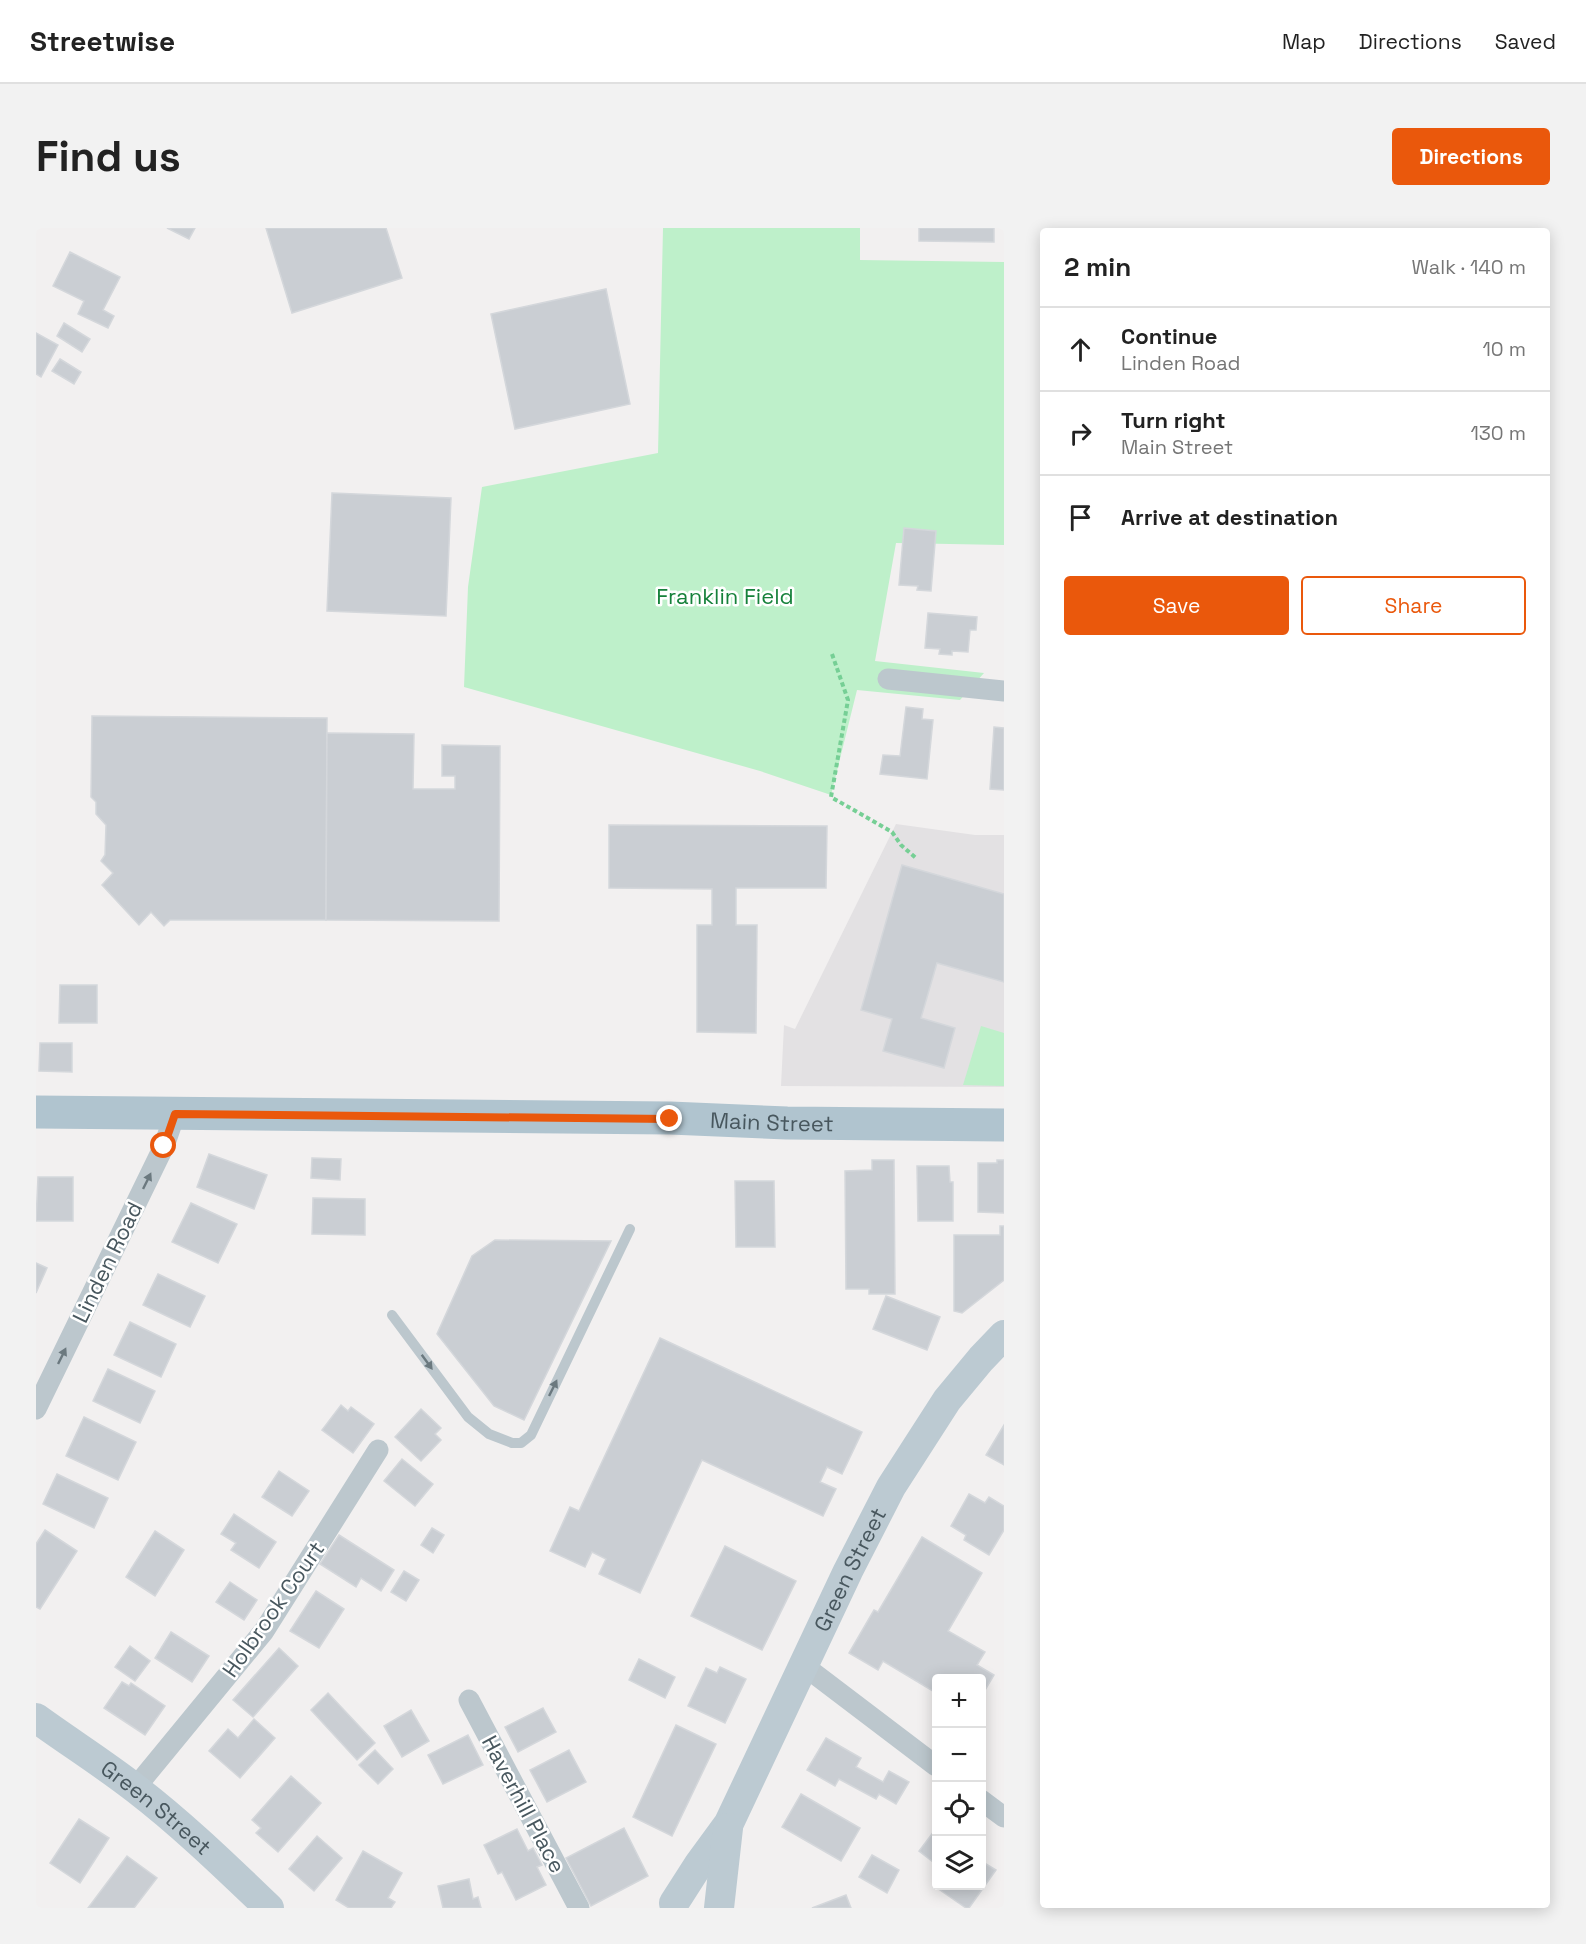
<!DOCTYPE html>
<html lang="en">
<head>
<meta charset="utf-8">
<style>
  :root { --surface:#fff; --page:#f2f2f2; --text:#222; --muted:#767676; --line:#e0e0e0; --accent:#ea580c }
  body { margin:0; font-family:"Space Grotesk",sans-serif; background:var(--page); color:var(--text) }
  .controls { position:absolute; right:18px; bottom:18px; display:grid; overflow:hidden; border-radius:6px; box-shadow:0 3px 15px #0003 }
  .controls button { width:54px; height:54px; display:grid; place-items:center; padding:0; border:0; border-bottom:2px solid var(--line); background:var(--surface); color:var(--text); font:30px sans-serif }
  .stop { position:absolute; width:18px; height:18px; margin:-14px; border:4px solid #ea580c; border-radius:50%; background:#fff }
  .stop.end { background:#ea580c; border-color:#fff; box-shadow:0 2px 6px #0008 }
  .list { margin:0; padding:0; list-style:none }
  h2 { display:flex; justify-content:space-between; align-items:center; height:78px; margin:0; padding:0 24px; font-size:26px }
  h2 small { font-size:20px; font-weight:400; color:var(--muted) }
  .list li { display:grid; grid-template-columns:39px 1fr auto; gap:18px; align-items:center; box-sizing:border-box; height:84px; padding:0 24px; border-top:2px solid var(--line) }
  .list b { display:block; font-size:22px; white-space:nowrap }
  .list p { margin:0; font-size:20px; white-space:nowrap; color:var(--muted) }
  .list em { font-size:20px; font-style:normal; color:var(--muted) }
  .actions { display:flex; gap:12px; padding:18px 24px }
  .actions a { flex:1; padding:14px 0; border:2px solid var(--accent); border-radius:6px; text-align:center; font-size:21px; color:var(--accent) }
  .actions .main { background:var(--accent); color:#fff }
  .icon { flex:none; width:33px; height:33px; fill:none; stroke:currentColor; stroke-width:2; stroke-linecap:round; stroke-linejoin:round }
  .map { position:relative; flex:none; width:968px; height:1680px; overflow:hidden; border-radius:6px }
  header { display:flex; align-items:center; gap:36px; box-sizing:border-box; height:84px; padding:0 30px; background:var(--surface); border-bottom:2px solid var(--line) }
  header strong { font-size:28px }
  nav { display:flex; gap:33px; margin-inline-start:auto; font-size:21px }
  .intro { display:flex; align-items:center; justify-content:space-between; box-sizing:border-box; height:144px; padding:0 36px }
  h1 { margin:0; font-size:42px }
  .button { padding:15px 27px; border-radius:6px; background:var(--accent); color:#fff; font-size:21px; font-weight:700 }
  main { display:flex; gap:36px; padding:0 36px }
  aside { flex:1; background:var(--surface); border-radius:6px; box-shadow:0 3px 15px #0003 }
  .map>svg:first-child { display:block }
</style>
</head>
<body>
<header>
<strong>Streetwise</strong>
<nav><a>Map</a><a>Directions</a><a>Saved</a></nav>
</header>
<div class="intro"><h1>Find us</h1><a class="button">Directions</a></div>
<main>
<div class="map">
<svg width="968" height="1680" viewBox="0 0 968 1680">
  <rect width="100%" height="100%" fill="#f2f0f0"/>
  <polygon fill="#e3e1e3" points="860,596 939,607 968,607 968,859 745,858 748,797 759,801"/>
  <g fill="#bef0ca">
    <polygon points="627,0 824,0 824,32 968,34 968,317 860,315 839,433 948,445 924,472 821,462 795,567 724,543 428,459 432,359 446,259 622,225"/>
    <polygon points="945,798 968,805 968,858 927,857"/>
  </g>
  <g fill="#caced3" stroke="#d4d7db" stroke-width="1.5">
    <polygon points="131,0 159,0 153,11"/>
    <polygon points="230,0 350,0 366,50 256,85"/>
    <polygon points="883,0 958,0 958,14 883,13"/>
    <polygon points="34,24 84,49 67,82 78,88 72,100 42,86 48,73 17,58"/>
    <polygon points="570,61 594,176 479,201 455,86"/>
    <polygon points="28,95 54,111 46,124 21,108"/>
    <polygon points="0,105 22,117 5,149 0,146"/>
    <polygon points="24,131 45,144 38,156 16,143"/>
    <polygon points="296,265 415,270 410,388 291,383"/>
    <polygon points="868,300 900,303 895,363 881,362 882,358 863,357"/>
    <polygon points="892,385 941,389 940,402 934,402 932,424 916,423 916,427 903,426 904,421 889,420"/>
    <polygon points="870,479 887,481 886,491 897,492 891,551 844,546 847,527 864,528"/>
    <polygon points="56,488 291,490 290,692 134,692 128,698 115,684 103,697 66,657 77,645 65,633 69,627 70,597 60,586 60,574 55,569"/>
    <polygon points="958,499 968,500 968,562 954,561"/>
    <polygon points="291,505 378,506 377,561 419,561 419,548 406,548 406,517 464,518 463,693 290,692"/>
    <polygon points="573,597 791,598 790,660 700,660 700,697 721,697 720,805 661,804 661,697 676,697 676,661 573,660"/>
    <polygon points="866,637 968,666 968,754 901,735 885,790 919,800 908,840 847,823 856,791 825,782"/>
    <polygon points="24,757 61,757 61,795 23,795"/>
    <polygon points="4,815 36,815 36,844 3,843"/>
    <polygon points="173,926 231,947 218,981 161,959"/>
    <polygon points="276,930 305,931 304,952 275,950"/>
    <polygon points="836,932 858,932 859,1066 833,1066 833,1061 810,1061 809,943 836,942"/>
    <polygon points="961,932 968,932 968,985 942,984 942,935 961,935"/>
    <polygon points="881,938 913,938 914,954 917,954 917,993 882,993"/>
    <polygon points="2,949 37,949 37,993 0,993"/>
    <polygon points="699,953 738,953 739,1019 700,1019"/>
    <polygon points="277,970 329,971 329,1007 276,1006"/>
    <polygon points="155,975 201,996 182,1035 136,1014"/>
    <polygon points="964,998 968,998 968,1052 926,1085 918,1083 918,1007 964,1007"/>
    <polygon points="459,1012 575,1013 488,1192 458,1178 401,1106 436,1028"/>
    <polygon points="0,1035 11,1040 0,1065"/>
    <polygon points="122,1046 169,1068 154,1099 107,1077"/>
    <polygon points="850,1068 904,1089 891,1122 837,1101"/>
    <polygon points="94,1094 140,1116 125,1149 78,1127"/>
    <polygon points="624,1110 826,1204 806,1246 791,1239 784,1254 800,1261 787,1288 666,1232 604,1365 563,1346 570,1331 556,1324 549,1339 514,1323 534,1279 543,1283"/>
    <polygon points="72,1141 119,1163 104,1195 57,1173"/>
    <polygon points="305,1177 312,1183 315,1179 338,1196 317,1225 286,1202"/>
    <polygon points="385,1181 405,1200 399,1206 405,1212 385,1233 359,1209"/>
    <polygon points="48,1189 100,1214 82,1252 30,1228"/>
    <polygon points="968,1197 968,1237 950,1227"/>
    <polygon points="366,1231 397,1256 379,1278 348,1253"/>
    <polygon points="243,1243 273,1263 256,1288 226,1269"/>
    <polygon points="21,1246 72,1270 58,1300 7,1276"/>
    <polygon points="933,1266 949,1275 953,1269 968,1278 968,1302 953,1327 928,1312 930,1307 915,1298"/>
    <polygon points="198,1286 240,1314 223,1340 195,1322 200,1315 185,1306"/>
    <polygon points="396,1300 408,1307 397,1325 385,1317"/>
    <polygon points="9,1302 41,1323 4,1381 0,1379 0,1316"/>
    <polygon points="119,1303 148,1322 119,1368 90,1349"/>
    <polygon points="303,1307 358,1342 345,1363 325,1350 320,1359 284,1336"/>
    <polygon points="886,1309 946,1345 912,1403 949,1424 941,1437 958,1447 945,1469 945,1450 900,1450 900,1465 847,1433 842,1442 813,1425 838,1382 842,1384"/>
    <polygon points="689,1318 760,1353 726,1422 655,1388"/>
    <polygon points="368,1343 383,1352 370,1373 355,1364"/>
    <polygon points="194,1354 221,1372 208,1392 180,1374"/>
    <polygon points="280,1363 308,1381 283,1420 254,1403"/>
    <polygon points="135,1404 173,1428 156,1454 119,1430"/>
    <polygon points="94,1418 114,1433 99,1453 79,1439"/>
    <polygon points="243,1420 262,1438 217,1489 197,1472"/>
    <polygon points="603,1431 639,1449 629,1470 593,1452"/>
    <polygon points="684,1439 710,1451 689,1495 652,1478 670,1440 681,1445"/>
    <polygon points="86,1454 93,1458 95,1455 129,1478 109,1507 68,1480"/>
    <polygon points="292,1465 339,1515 321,1532 275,1482"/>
    <polygon points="507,1480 520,1504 482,1524 469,1499"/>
    <polygon points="375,1482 393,1513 366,1529 348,1498"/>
    <polygon points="218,1491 239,1510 204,1550 173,1523 192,1501 202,1510"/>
    <polygon points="640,1497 680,1516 636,1608 597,1589"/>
    <polygon points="432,1507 447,1537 407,1556 392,1527"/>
    <polygon points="790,1510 825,1530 820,1539 847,1554 853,1543 873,1554 860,1576 843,1566 840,1571 803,1551 799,1558 771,1542"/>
    <polygon points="339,1522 357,1541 342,1556 323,1537"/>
    <polygon points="533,1522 550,1554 511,1574 494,1542"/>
    <polygon points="255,1548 285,1575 242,1624 220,1605 225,1600 216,1592"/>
    <polygon points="765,1566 824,1600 805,1633 746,1599"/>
    <polygon points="43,1591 73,1610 44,1655 14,1635"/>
    <polygon points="588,1600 612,1648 555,1678 530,1630"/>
    <polygon points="481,1601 492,1623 497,1620 506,1637 501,1639 510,1657 480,1672 466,1644 462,1646 448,1617"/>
    <polygon points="899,1602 900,1603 900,1629 897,1634 883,1623"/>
    <polygon points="281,1608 306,1630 278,1663 253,1641"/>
    <polygon points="327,1623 366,1645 352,1670 359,1674 355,1680 313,1680 300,1672"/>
    <polygon points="836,1627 863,1642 851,1665 823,1649"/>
    <polygon points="91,1628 121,1650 98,1680 52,1680"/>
    <polygon points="945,1633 960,1642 933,1680 930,1680 901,1660 903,1658 945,1658"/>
    <polygon points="433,1651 437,1671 442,1669 445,1680 407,1680 402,1658"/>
    <polygon points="810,1667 815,1680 776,1680"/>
  </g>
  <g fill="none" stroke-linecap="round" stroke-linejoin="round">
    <polyline stroke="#76cf95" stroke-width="4" stroke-dasharray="4.5 3" stroke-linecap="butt" points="796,426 812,472 795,569 856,604 865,617 881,631"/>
    <polyline stroke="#bcc7cd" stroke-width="10" points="356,1087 432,1189 453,1206 476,1215 485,1215 495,1207 594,1001"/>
    <g stroke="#bcc7cd" stroke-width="21">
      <polyline points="852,451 968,463"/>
      <polyline points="0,1181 128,918 139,886"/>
      <polyline points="767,1437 900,1538"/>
      <polyline points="433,1472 543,1680"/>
      <polyline points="99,1560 228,1403 342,1222"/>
      <polyline points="945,1572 968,1589"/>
    </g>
    <g stroke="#bccad2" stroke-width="30">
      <path id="s1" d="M0,1490C33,1514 68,1536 100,1561C148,1598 190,1639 233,1680"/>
      <path id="s2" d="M638,1675L663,1636L693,1595L812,1343L855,1259L911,1172L945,1131L968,1107"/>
      <polyline points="683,1680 692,1600"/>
    </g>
    <path stroke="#b0c4cf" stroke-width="33" id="s3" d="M0,884L634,890L751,895L968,897"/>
  </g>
  <defs><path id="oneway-solid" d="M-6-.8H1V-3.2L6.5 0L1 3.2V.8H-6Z" transform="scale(1.5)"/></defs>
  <g fill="#6b797f">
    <use href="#oneway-solid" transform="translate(111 953) rotate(-64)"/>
    <use href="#oneway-solid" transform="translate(26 1128) rotate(-64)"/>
    <use href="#oneway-solid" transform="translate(391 1134) rotate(54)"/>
    <use href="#oneway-solid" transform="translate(517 1160) rotate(-64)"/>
  </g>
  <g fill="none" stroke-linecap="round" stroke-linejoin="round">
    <polyline stroke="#ea580c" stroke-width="8" points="128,918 139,886 634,891"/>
  </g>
  <g text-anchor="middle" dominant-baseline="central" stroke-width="5" stroke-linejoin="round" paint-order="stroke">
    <g font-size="22" fill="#16813b" stroke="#fff">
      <text x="689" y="368">Franklin Field</text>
    </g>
    <g font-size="22" fill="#48575e" stroke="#fff">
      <text stroke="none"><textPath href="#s3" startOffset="736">Main Street</textPath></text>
      <text transform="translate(71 1034) rotate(-64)">Linden Road</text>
      <text stroke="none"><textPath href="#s2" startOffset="378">Green Street</textPath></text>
      <text transform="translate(237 1381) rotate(-55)">Holbrook Court</text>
      <text transform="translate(488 1576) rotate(62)">Haverhill Place</text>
      <text stroke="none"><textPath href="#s1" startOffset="150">Green Street</textPath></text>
    </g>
  </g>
</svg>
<div class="controls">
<button>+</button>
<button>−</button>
<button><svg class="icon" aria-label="locate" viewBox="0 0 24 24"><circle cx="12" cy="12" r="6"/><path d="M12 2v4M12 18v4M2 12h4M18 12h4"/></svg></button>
<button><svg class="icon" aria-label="layers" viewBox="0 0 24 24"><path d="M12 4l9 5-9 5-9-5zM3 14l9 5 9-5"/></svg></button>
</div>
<div class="stop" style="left:128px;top:918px"></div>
<div class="stop end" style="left:634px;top:891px"></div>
</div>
<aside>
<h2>2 min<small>Walk · 140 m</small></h2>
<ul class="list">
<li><svg class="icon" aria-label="ahead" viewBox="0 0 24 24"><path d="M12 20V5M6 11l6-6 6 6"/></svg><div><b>Continue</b><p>Linden Road</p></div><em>10 m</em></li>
<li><svg class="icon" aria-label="right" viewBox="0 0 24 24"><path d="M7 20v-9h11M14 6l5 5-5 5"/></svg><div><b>Turn right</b><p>Main Street</p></div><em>130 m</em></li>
<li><svg class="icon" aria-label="arrive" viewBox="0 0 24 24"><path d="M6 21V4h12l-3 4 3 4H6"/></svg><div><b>Arrive at destination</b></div></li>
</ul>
<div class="actions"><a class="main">Save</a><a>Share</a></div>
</aside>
</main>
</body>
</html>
